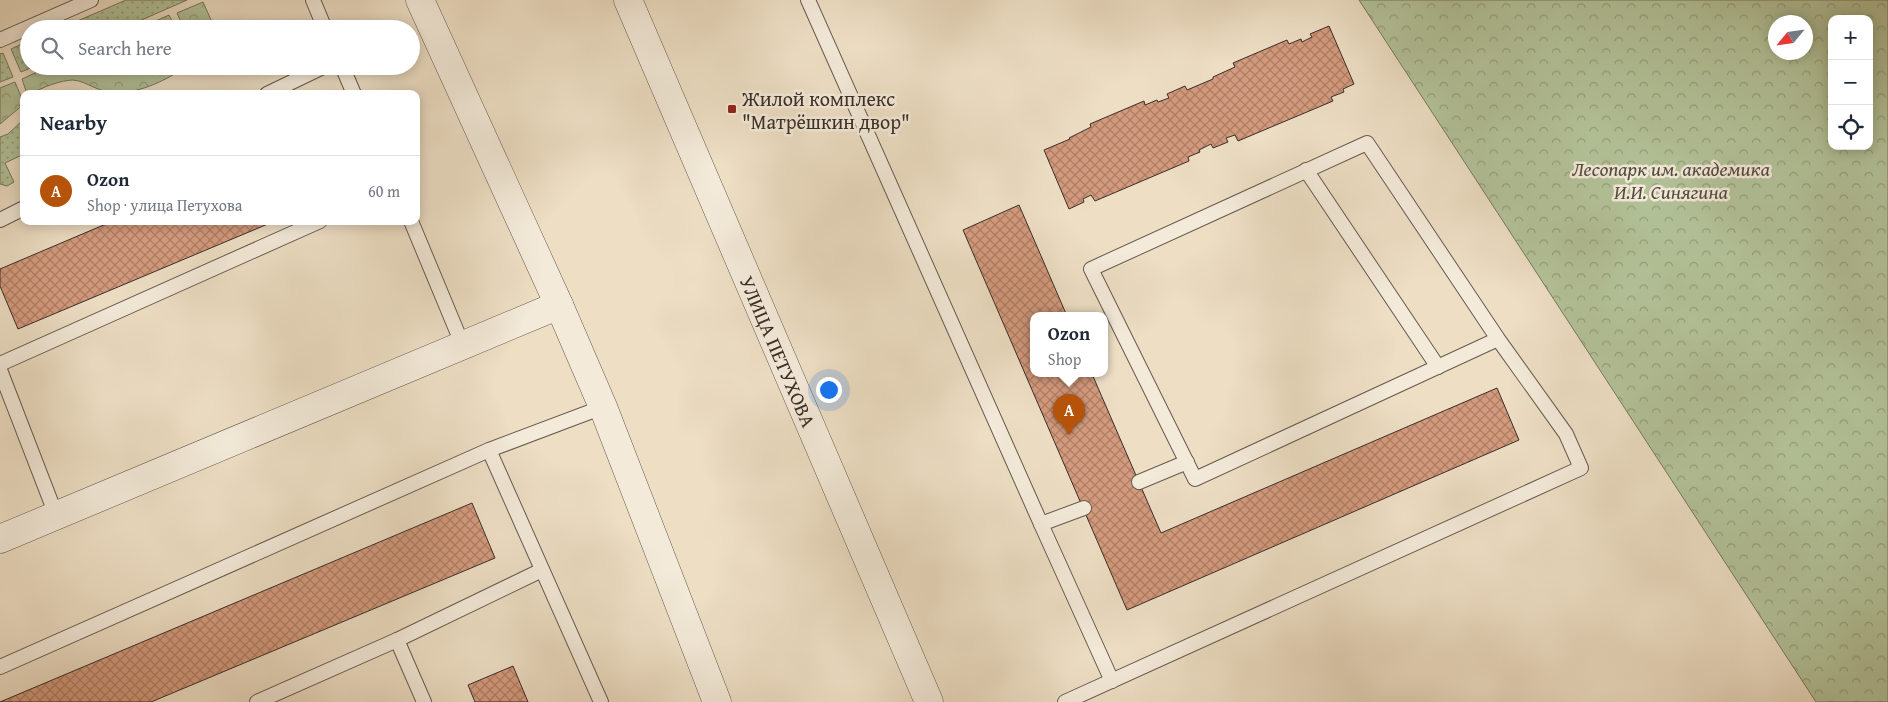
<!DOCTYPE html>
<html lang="en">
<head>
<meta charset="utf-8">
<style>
  :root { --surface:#fff; --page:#f2f2f3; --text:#1f2937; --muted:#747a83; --line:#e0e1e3; --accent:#b45309 }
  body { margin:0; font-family:"Gentium Book Plus",serif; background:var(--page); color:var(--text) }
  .controls { position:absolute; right:15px; top:15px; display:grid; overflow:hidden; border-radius:10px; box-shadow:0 2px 12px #0003 }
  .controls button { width:45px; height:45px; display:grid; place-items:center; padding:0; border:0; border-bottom:1px solid var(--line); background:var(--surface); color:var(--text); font:25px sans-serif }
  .compass { position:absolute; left:1768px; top:15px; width:45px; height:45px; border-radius:50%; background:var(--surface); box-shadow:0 2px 12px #0003; rotate:241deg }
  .you { position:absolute; left:828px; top:389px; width:18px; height:18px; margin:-12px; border:4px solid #fff; border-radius:50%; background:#1a73e8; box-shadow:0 0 0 8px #1a73e833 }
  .badge { display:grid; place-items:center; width:32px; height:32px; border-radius:50%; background:var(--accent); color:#fff; font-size:16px; font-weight:700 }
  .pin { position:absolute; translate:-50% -41px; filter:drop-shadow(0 1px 2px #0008) }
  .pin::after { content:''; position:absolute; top:26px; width:18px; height:15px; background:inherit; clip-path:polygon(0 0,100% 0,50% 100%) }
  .popup { position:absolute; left:1030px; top:312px; width:78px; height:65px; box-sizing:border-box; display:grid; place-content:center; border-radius:10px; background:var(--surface); filter:drop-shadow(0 1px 4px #0005); font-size:16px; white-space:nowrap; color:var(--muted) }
  .popup b { font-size:19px; color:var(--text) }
  .popup::after { content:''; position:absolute; left:50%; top:100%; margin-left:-10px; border:10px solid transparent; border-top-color:var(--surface) }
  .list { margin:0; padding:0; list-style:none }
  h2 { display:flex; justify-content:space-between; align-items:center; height:65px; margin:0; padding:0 20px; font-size:21px }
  h2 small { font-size:16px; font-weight:400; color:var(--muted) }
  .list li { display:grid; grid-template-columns:32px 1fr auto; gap:15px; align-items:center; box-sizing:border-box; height:70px; padding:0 20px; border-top:1px solid var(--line) }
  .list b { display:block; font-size:19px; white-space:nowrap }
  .list p { margin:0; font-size:16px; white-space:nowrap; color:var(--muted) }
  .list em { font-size:16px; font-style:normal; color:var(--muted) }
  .icon { flex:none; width:28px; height:28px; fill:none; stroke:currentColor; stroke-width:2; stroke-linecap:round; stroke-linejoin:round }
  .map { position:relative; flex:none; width:1888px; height:702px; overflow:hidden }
  .search { position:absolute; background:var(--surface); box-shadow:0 2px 12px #0003; left:20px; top:20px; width:400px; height:55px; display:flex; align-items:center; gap:12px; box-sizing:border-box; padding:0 18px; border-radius:28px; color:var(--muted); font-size:19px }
  .panel { position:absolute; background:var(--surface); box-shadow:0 2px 12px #0003; left:20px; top:90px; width:400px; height:135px; border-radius:10px }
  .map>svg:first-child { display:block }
</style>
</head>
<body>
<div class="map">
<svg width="1888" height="702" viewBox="0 0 1888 702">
  <defs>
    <pattern id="grass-dots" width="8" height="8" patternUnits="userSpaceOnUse" patternTransform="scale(1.25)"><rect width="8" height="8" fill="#b3c299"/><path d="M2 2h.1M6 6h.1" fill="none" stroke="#939e7d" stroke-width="1.8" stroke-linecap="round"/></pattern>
    <pattern id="park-crowns" width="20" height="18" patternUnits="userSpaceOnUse" patternTransform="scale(1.25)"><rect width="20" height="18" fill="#b3c299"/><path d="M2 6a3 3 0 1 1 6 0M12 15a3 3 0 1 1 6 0" fill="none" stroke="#939e7d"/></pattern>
    <pattern id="building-cross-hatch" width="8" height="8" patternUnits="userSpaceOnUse" patternTransform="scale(1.25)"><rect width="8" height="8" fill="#d49a7d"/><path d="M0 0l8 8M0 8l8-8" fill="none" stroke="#ad7e66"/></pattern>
  </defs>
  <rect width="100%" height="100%" fill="#eddec4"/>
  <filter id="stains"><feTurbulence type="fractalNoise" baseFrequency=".004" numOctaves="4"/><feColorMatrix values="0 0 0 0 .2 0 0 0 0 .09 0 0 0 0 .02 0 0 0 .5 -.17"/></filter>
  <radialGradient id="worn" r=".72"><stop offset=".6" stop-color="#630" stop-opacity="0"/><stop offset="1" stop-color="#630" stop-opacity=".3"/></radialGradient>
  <g fill="url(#grass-dots)" stroke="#767860">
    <polygon points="126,0 187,0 121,29 59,29"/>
    <polygon points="29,41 29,66 35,66 21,72 11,49"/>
    <polygon points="3,53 13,77 0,82 0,54"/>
    <polygon points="24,119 24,154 5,163 14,182 7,186 0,184 0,137 8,134"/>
  </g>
  <g fill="url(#park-crowns)" stroke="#767860" fill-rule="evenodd">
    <path d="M1359,0H1888V702H1816ZM1832,19H1869V146H1832ZM1806,22V52H1776V22Z"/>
    <polygon points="203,2 212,22 209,29 184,29 177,13"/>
    <polygon points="169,15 176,29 138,29"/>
    <path d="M50,66H186C168,80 141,92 118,93C100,94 87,81 73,80C63,80 40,87 33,94H27L22,79Z"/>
    <polygon points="15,82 24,104 0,124 0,88"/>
  </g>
  <g fill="url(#building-cross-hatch)" stroke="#3a2e28">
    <polygon points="1329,26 1354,84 1343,89 1344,92 1331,97 1333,101 1238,141 1235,135 1226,138 1228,142 1213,148 1211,144 1199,150 1200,152 1188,157 1189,161 1095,201 1091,195 1083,199 1084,202 1069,209 1044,150 1070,139 1069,138 1091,127 1090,124 1144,101 1145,105 1157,100 1158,102 1169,98 1167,94 1185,86 1187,90 1213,79 1213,77 1235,67 1233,63 1287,40 1289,44 1301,39 1302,42 1312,37 1310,34"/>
    <polygon points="1019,205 1067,316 1034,316 1034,374 1092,374 1161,533 1497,388 1519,440 1127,610 963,230"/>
    <polygon points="113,221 275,221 18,329 0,286 0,269"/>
    <polygon points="472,503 495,558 151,702 0,702"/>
    <polygon points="513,666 528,702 475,702 468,685"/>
  </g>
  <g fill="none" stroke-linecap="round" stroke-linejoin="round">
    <g stroke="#675a4f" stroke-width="16">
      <g id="service">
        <polyline points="313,0 325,29"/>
        <polyline points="808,0 1041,524"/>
        <polyline points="0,40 91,0"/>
        <polyline points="342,66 354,94"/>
        <polyline points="267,94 325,66"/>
        <polyline points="1306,170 1438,367"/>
        <polyline points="0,220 24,208"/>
        <polyline points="411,221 463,346"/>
        <polyline points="0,364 320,221"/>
        <polyline points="0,370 56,515"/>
        <polyline points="489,450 601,702"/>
        <polyline points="1139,482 1187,462"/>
        <polyline points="1084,508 1041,524 1112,681"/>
        <polyline points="397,640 424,702"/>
        <polyline points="0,667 489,450 603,407"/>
        <polyline points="257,702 397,640 542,570"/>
        <polyline points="1065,702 1581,468 1566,434 1498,339 1367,143 1091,269 1195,479 1498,339"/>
      </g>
    </g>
    <g stroke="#675a4f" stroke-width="29">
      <g id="minor">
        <polyline points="420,0 559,305 603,407 717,702"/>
        <polyline points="0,539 559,305"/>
      </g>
    </g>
    <g stroke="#675a4f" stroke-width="29">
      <g id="tertiary">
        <path id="s1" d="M628,0L929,702"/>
      </g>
    </g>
    <use href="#service" stroke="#f3ead9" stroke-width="14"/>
    <use href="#minor" stroke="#f3ead9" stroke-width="28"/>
    <use href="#tertiary" stroke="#f3ead9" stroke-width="28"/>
  </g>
  <rect fill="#8f2418" stroke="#f3ead9" stroke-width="2" x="727" y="104" width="10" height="10" rx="2.5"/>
  <g text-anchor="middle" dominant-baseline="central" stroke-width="5" stroke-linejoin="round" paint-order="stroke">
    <g font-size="20" fill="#3a2e28" stroke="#f3ead9" text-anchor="start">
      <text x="742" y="98">Жилой комплекс<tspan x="742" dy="23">"Матрёшкин двор"</tspan></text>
    </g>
    <g font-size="20" font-style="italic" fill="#524c3f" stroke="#f3ead9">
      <text x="1671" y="168">Лесопарк им. академика<tspan x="1671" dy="23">И.И. Синягина</tspan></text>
    </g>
    <g font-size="20" fill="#3a2e28" stroke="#f3ead9">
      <text stroke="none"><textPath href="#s1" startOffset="382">УЛИЦА ПЕТУХОВА</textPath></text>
    </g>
  </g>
  <rect width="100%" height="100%" filter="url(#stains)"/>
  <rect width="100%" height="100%" fill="url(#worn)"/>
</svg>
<div class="controls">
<button>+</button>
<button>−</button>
<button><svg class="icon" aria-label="locate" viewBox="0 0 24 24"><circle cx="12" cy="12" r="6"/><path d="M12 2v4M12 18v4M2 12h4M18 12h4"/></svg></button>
</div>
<svg class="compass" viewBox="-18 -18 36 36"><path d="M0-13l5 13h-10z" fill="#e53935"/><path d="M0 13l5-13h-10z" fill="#747a83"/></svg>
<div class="you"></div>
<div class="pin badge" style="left:1069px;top:435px">A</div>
<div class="popup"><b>Ozon</b>Shop</div>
<div class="search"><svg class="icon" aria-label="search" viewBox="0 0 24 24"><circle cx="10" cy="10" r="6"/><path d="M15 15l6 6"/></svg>Search here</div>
<section class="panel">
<h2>Nearby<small></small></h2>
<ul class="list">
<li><span class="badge">A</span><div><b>Ozon</b><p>Shop · улица Петухова</p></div><em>60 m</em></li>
</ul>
</section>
</div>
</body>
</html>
